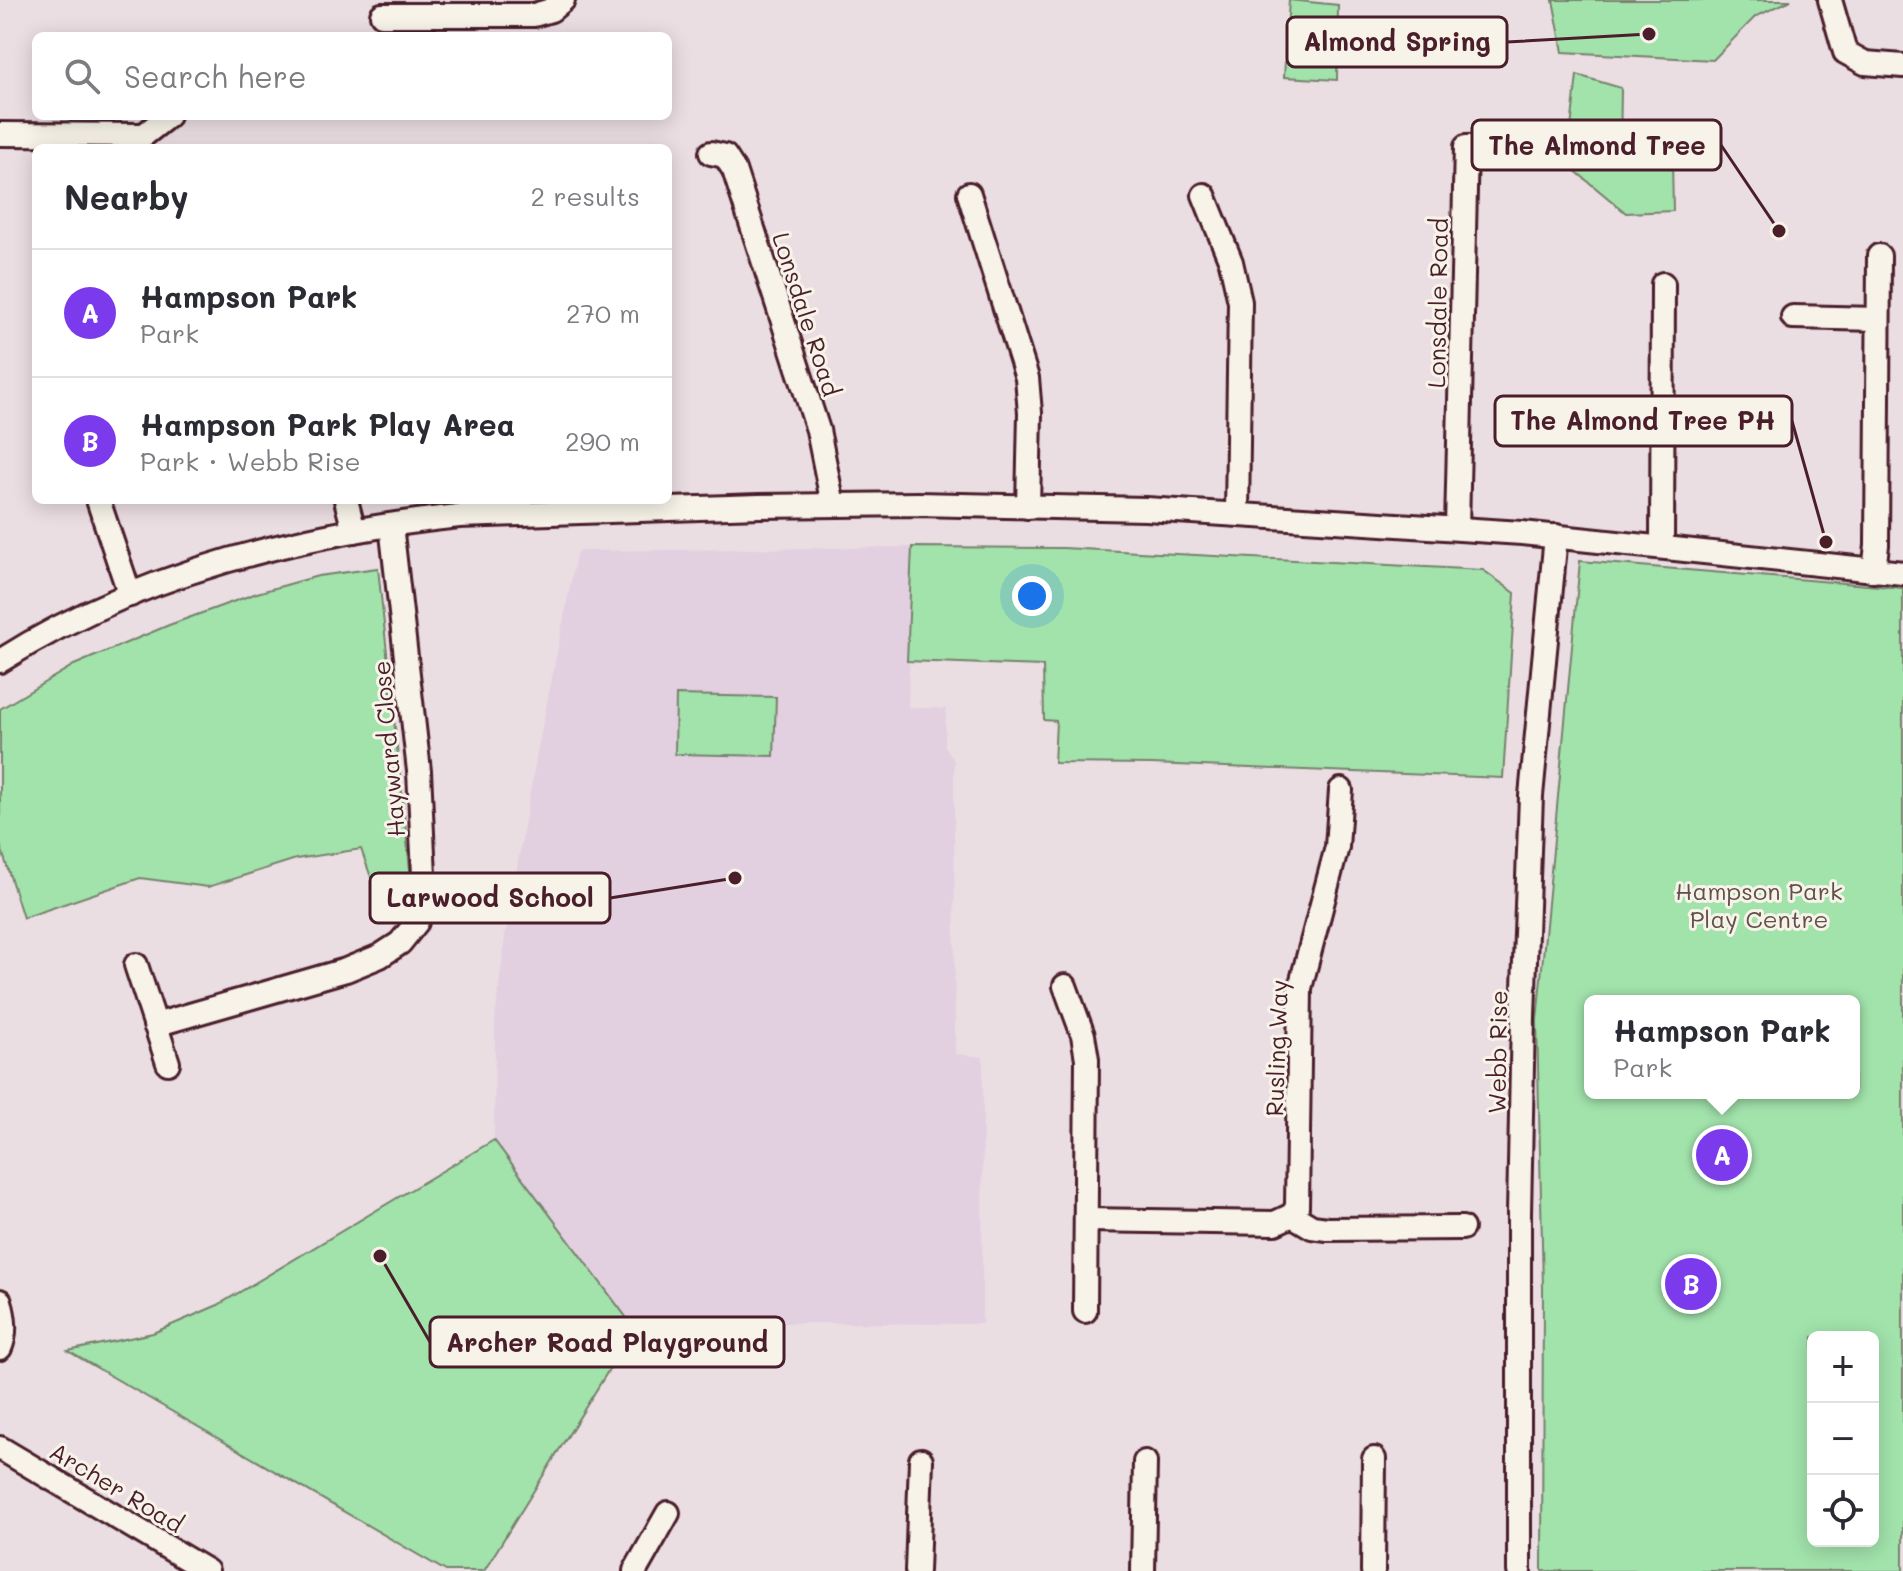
<!DOCTYPE html>
<html lang="en">
<head>
<meta charset="utf-8">
<style>
  :root { --surface:#fff; --page:#f2f2f3; --text:#2b2b33; --muted:#7c7c81; --line:#e1e1e2; --accent:#7c3aed }
  body { margin:0; font-family:Mali,sans-serif; background:var(--page); color:var(--text) }
  .controls { position:absolute; right:24px; bottom:24px; display:grid; overflow:hidden; border-radius:12px; box-shadow:0 4px 20px #0003 }
  .controls button { width:72px; height:72px; display:grid; place-items:center; padding:0; border:0; border-bottom:2px solid var(--line); background:var(--surface); color:var(--text); font:40px sans-serif }
  .you { position:absolute; left:1032px; top:596px; width:28px; height:28px; margin:-20px; border:6px solid #fff; border-radius:50%; background:#1a73e8; box-shadow:0 0 0 12px #1a73e833 }
  .badge { display:grid; place-items:center; width:52px; height:52px; border-radius:50%; background:var(--accent); color:#fff; font-size:26px; font-weight:700 }
  .pin { position:absolute; translate:-50% -50%; border:4px solid #fff; box-shadow:0 2px 8px #0006 }
  .popup { position:absolute; left:1584px; top:995px; width:276px; height:104px; box-sizing:border-box; display:grid; place-content:center; border-radius:12px; background:var(--surface); filter:drop-shadow(0 2px 6px #0005); font-size:26px; white-space:nowrap; color:var(--muted) }
  .popup b { font-size:30px; color:var(--text) }
  .popup::after { content:''; position:absolute; left:50%; top:100%; margin-left:-16px; border:16px solid transparent; border-top-color:var(--surface) }
  .list { margin:0; padding:0; list-style:none }
  h2 { display:flex; justify-content:space-between; align-items:center; height:104px; margin:0; padding:0 32px; font-size:34px }
  h2 small { font-size:26px; font-weight:400; color:var(--muted) }
  .list li { display:grid; grid-template-columns:52px 1fr auto; gap:24px; align-items:center; box-sizing:border-box; height:128px; padding:0 32px; border-top:2px solid var(--line) }
  .list b { display:block; font-size:30px; white-space:nowrap }
  .list p { margin:0; font-size:26px; white-space:nowrap; color:var(--muted) }
  .list em { font-size:26px; font-style:normal; color:var(--muted) }
  .icon { flex:none; width:44px; height:44px; fill:none; stroke:currentColor; stroke-width:2; stroke-linecap:round; stroke-linejoin:round }
  .map { position:relative; flex:none; width:1903px; height:1571px; overflow:hidden }
  .search { position:absolute; background:var(--surface); box-shadow:0 4px 20px #0003; left:32px; top:32px; width:640px; height:88px; display:flex; align-items:center; gap:20px; box-sizing:border-box; padding:0 28px; border-radius:12px; color:var(--muted); font-size:30px }
  .panel { position:absolute; background:var(--surface); box-shadow:0 4px 20px #0003; left:32px; top:144px; width:640px; height:360px; border-radius:12px }
  .map>svg:first-child { display:block }
</style>
</head>
<body>
<div class="map">
<svg width="1903" height="1571" viewBox="0 0 1903 1571">
  <rect width="100%" height="100%" fill="#ebdee3"/>
  <filter id="ink" filterUnits="userSpaceOnUse"><feTurbulence type="fractalNoise" baseFrequency=".0125" numOctaves="2"/><feDisplacementMap in="SourceGraphic" scale="16" xChannelSelector="R" yChannelSelector="G"/><feConvolveMatrix kernelMatrix="1 2 1 2 8 2 1 2 1" color-interpolation-filters="sRGB"/></filter>
  <g filter="url(#ink)">
    <polygon fill="#e2cfe0" points="912,547 908,707 946,709 945,746 954,761 955,1054 983,1057 982,1324 629,1322 494,1140 495,1021 505,936 537,753 577,551"/>
    <g fill="#a2e3ac" stroke="#76816c" stroke-width="2" fill-rule="evenodd">
      <polygon points="1289,0 1338,5 1337,80 1284,77"/>
      <polygon points="1553,0 1791,0 1755,17 1713,60 1563,52"/>
      <polygon points="1577,75 1621,88 1620,158 1672,160 1673,211 1626,213 1567,164"/>
      <polygon points="912,547 1063,548 1483,570 1515,593 1503,778 1152,764 1054,763 1056,721 1044,720 1043,666 907,661"/>
      <path d="M1580,561L1903,588V1571H1542L1543,1288L1537,1021ZM1590,1001H1854V1093H1590ZM1873,1337V1541H1813V1337Z"/>
      <polygon points="378,568 412,888 379,900 361,849 296,859 208,887 140,878 23,918 0,844 0,709 74,665 169,625 257,593 318,576"/>
      <polygon points="676,695 776,697 774,756 675,754"/>
      <polygon points="494,1140 629,1321 631,1334 484,1571 446,1571 68,1351 153,1333 218,1305"/>
    </g>
    <g fill="none" stroke-linecap="round" stroke-linejoin="round">
      <g stroke="#4a1f2b" stroke-width="28">
        <g id="minor">
          <polyline points="1830,0 1845,52 1865,63 1903,66"/>
          <polyline points="382,15 534,15 551,10 563,0"/>
          <polyline points="0,134 144,135 168,116"/>
          <polyline points="711,153 725,156 734,170 818,430 833,505"/>
          <polyline points="969,194 1027,378 1030,413 1028,507"/>
          <polyline points="1204,195 1231,262 1240,302 1237,513"/>
          <polyline points="1793,317 1878,319"/>
          <polyline points="98,500 130,595"/>
          <polyline points="346,500 354,531"/>
          <polyline points="1457,528 1466,147 1535,145"/>
          <polyline points="1662,547 1663,284"/>
          <polyline points="1874,571 1877,545 1879,256"/>
          <path d="M0,661C137,574 299,533 459,516L759,506L917,504L1146,509L1522,533L1903,573"/>
          <polyline points="136,965 168,1063"/>
          <polyline points="1065,986 1083,1035 1087,1059 1085,1311"/>
          <polyline points="155,1025 346,970 380,956 400,943 417,922 424,875 419,771 391,525"/>
          <polyline points="1292,1215 1312,1227 1327,1229 1462,1228"/>
          <polyline points="1086,1220 1275,1223 1292,1215 1297,1207 1300,988 1337,847 1341,790"/>
          <path d="M0,1301C4,1316 7,1333 0,1348"/>
          <polyline points="0,1448 207,1571"/>
          <polyline points="635,1571 668,1513"/>
          <polyline points="917,1571 921,1460"/>
          <polyline points="1143,1571 1145,1462"/>
          <polyline points="1373,1571 1374,1459"/>
          <polyline points="1519,1571 1519,1213 1523,1016 1531,796 1556,536"/>
        </g>
      </g>
      <use href="#minor" stroke="#f7f3e8" stroke-width="22"/>
    </g>
  </g>
  <g text-anchor="middle" dominant-baseline="central" stroke-width="6" stroke-linejoin="round" paint-order="stroke">
    <g font-size="24" fill="#4a1f2b" stroke="#f7f3e8">
      <text transform="translate(1437 303) rotate(-89)">Lonsdale Road</text>
      <text transform="translate(807 314) rotate(72)">Lonsdale Road</text>
      <text transform="translate(388 749) rotate(-95)">Hayward Close</text>
      <text transform="translate(1276 1048) rotate(-88)">Rusling Way</text>
      <text transform="translate(1497 1052) rotate(-89)">Webb Rise</text>
      <text transform="translate(117 1487) rotate(31)">Archer Road</text>
    </g>
    <g font-size="24" fill="#60504b" stroke="#f7f3e8">
      <text x="1759" y="890">Hampson Park<tspan x="1759" dy="28">Play Centre</tspan></text>
    </g>
  </g>
  <path fill="none" stroke="#4a1f2b" stroke-width="3" d="M1649 34L1507 42M1779 231L1721 145M1826 542L1792 421M735 878L610 898M380 1256L430 1342"/>
  <g fill="#4a1f2b" stroke="#f7f3e8" stroke-width="3">
    <circle cx="1649" cy="34" r="8"/>
    <circle cx="1779" cy="231" r="8"/>
    <circle cx="1826" cy="542" r="8"/>
    <circle cx="735" cy="878" r="8"/>
    <circle cx="380" cy="1256" r="8"/>
  </g>
  <g fill="#f7f3e8" stroke="#4a1f2b" stroke-width="3">
    <rect x="1287" y="17" width="220" height="50" rx="8"/>
    <rect x="1472" y="120" width="249" height="50" rx="8"/>
    <rect x="1495" y="396" width="297" height="50" rx="8"/>
    <rect x="370" y="873" width="240" height="50" rx="8"/>
    <rect x="430" y="1317" width="354" height="50" rx="8"/>
  </g>
  <g font-size="26" text-anchor="middle" font-weight="bold" fill="#4a1f2b">
    <text x="1397" y="51">Almond Spring</text>
    <text x="1597" y="155">The Almond Tree</text>
    <text x="1643" y="430">The Almond Tree PH</text>
    <text x="490" y="907">Larwood School</text>
    <text x="607" y="1352">Archer Road Playground</text>
  </g>
</svg>
<div class="controls">
<button>+</button>
<button>−</button>
<button><svg class="icon" aria-label="locate" viewBox="0 0 24 24"><circle cx="12" cy="12" r="6"/><path d="M12 2v4M12 18v4M2 12h4M18 12h4"/></svg></button>
</div>
<div class="you"></div>
<div class="pin badge" style="left:1722px;top:1155px">A</div>
<div class="popup"><b>Hampson Park</b>Park</div>
<div class="pin badge" style="left:1691px;top:1284px">B</div>
<div class="search"><svg class="icon" aria-label="search" viewBox="0 0 24 24"><circle cx="10" cy="10" r="6"/><path d="M15 15l6 6"/></svg>Search here</div>
<section class="panel">
<h2>Nearby<small>2 results</small></h2>
<ul class="list">
<li><span class="badge">A</span><div><b>Hampson Park</b><p>Park</p></div><em>270 m</em></li>
<li><span class="badge">B</span><div><b>Hampson Park Play Area</b><p>Park · Webb Rise</p></div><em>290 m</em></li>
</ul>
</section>
</div>
</body>
</html>
